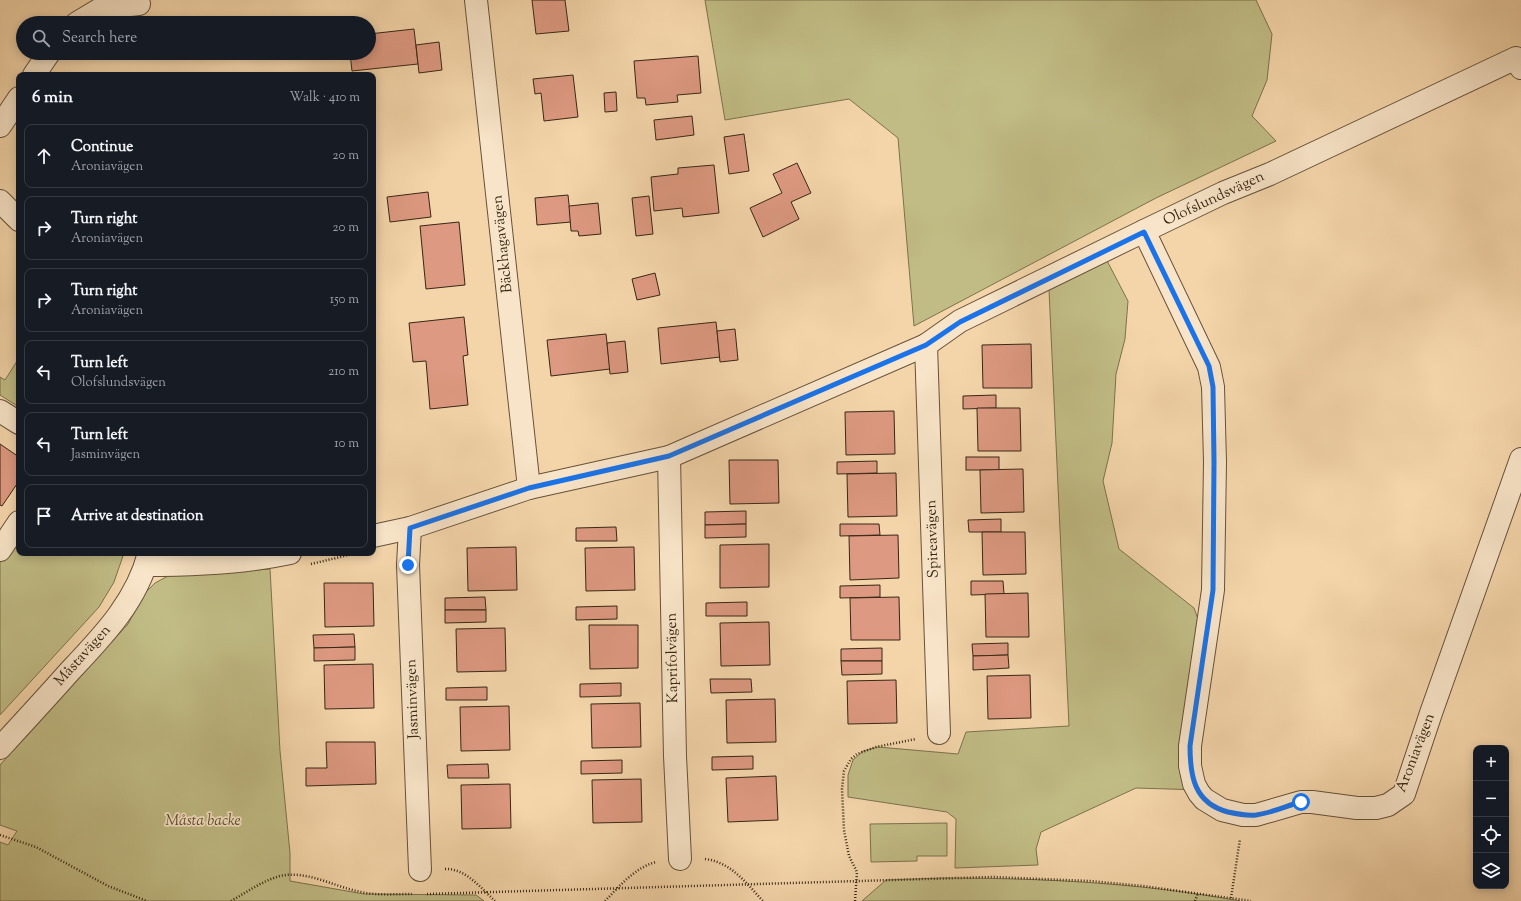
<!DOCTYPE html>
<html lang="en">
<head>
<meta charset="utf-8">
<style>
  :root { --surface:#171b24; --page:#20242c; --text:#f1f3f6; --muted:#9ea1a6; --line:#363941 }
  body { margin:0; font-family:"Sorts Mill Goudy",serif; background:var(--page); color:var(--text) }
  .controls { position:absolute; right:12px; bottom:12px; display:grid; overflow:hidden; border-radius:8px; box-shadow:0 2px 10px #0003 }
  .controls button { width:36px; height:36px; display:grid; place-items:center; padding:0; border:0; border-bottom:1px solid var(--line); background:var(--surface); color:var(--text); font:20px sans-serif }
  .stop { position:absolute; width:12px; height:12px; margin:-9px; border:3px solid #1a73e8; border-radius:50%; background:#fff }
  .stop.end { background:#1a73e8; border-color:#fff; box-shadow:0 1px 4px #0008 }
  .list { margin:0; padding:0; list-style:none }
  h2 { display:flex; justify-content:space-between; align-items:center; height:52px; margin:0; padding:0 16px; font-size:17px }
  h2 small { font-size:13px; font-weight:400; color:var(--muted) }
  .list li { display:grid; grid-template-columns:26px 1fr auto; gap:12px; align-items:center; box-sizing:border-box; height:64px; margin:0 8px 8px; padding:0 8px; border:1px solid var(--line); border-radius:8px }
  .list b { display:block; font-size:15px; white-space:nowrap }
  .list p { margin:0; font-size:13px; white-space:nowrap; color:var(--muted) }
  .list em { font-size:13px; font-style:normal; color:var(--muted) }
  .icon { flex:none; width:22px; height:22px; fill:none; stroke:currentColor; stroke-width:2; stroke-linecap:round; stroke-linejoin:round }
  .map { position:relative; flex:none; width:1521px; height:901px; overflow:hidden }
  .search { position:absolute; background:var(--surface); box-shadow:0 2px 10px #0003; left:16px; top:16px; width:360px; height:44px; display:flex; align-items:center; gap:10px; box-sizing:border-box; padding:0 14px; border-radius:22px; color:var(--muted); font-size:15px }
  .panel { position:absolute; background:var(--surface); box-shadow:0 2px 10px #0003; left:16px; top:72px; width:360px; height:484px; border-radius:8px }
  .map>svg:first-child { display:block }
</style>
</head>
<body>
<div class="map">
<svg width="1521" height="901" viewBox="0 0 1521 901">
  <rect width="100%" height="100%" fill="#f4d5aa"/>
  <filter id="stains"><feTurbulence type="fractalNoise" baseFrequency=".005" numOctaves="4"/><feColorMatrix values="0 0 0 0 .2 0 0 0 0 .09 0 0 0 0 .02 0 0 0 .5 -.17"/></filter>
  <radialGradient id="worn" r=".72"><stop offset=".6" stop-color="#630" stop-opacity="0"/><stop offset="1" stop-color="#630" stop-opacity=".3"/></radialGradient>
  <g fill="#c1bc85" stroke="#7c724c">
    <polygon points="705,0 1256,0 1272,34 1267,80 1252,116 1276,141 1156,198 914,326 898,138 849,99 725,120"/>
    <polygon points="1104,255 1128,301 1125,339 1116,374 1112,443 1103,481 1119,549 1194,608 1206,641 1194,728 1201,790 1136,788 1041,832 1036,849 1038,865 955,868 956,819 947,812 848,797 848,775 853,760 863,751 878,747 958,754 966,732 1069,726 1049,290"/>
    <polygon points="19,358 19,407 0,395 0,377 5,380"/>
    <polygon points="19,523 19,553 124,553 114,582 99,607 0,715 0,552"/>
    <polygon points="270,569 280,751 290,853 290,881 364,894 476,895 484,901 0,901 0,842 8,845 17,831 0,825 0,765 128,624 145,593 155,583 168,576"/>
    <polygon points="947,823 947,856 917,856 917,861 871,862 870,824"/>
    <path d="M943,878C1042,878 1142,883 1240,901H862L886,880Z"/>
  </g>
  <g fill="#dd9981" stroke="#372714">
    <polygon points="532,0 565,0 569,31 536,34"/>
    <polygon points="414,29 418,64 352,71 350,53 369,53 369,34"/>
    <polygon points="439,42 442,70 419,73 416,45"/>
    <polygon points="698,56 701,93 677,95 678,102 646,105 645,98 637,98 634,61"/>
    <polygon points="573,75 578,117 544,121 541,93 535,94 533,79"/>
    <polygon points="616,92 617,111 605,112 604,93"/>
    <polygon points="692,116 694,135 656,140 654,120"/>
    <polygon points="744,134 749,171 729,174 724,137"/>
    <polygon points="797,163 811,193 791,202 799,219 763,237 750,208 782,193 773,174"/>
    <polygon points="714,165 719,213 683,217 682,208 654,211 651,177 678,174 678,168"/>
    <polygon points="428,192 431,217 390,222 387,197"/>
    <polygon points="568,195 571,222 537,225 535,198"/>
    <polygon points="649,196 653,234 636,236 632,198"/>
    <polygon points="598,203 601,234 579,236 578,231 571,231 569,206"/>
    <polygon points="459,222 465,285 426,289 420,226"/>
    <polygon points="655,273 660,295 637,300 632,279"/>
    <polygon points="464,317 468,355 463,356 468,405 430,409 426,361 413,362 409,323"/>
    <polygon points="716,322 720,357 661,364 658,328"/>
    <polygon points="735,329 738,360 720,362 717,331"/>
    <polygon points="606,334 610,369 551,376 547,340"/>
    <polygon points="625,341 628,372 610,374 607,343"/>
    <polygon points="1031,344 1032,388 983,388 982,345"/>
    <polygon points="996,395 996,408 963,409 963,396"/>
    <polygon points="977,408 1020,408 1021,451 978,451"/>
    <polygon points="894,411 895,454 846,455 845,412"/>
    <polygon points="0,444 19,457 19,481 2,506 0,505"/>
    <rect x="966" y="457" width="33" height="13"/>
    <polygon points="729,460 778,460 779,503 730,504"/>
    <polygon points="877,461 877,473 837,474 837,462"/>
    <polygon points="1023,469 1024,512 981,513 980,470"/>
    <polygon points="896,473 897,516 848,517 847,474"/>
    <polygon points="746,511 746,524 705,525 705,512"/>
    <polygon points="1001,519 1001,532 969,532 968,520"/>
    <polygon points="746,524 746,537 705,538 705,525"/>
    <polygon points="840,524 879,524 880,535 840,536"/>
    <polygon points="616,527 617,541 576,541 576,528"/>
    <polygon points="982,532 1025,532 1026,574 983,575"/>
    <polygon points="898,535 899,578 850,580 849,536"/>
    <polygon points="769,544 769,587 720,588 720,545"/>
    <polygon points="516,547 517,590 468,591 467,548"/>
    <polygon points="634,547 635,590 586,591 585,548"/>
    <polygon points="971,581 1003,581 1004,594 971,595"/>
    <polygon points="324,583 373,583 374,626 325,627"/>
    <polygon points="880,585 880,597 840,598 840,586"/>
    <polygon points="1028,593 1029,637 986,637 985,594"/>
    <polygon points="485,597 486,610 445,610 445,598"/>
    <polygon points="899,597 900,640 851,640 850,598"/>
    <polygon points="747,602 747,616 706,616 706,603"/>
    <polygon points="617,606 617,619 576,620 576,607"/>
    <polygon points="445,610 486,610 486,622 445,623"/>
    <polygon points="769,622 770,665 721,666 720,623"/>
    <polygon points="589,625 638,625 638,668 590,669"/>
    <polygon points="505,628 506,671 457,672 456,629"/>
    <polygon points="354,634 355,647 314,648 313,635"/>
    <polygon points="1008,643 1008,655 973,656 972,644"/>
    <polygon points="355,647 355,660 314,661 314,648"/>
    <polygon points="882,648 882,661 841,661 841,649"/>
    <polygon points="1008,655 1009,668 973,670 973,656"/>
    <polygon points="841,661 882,661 882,674 842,675"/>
    <polygon points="373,664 374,708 325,709 324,665"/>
    <polygon points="1030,675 1031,718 988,719 987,676"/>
    <polygon points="710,679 751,679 752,692 711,693"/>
    <polygon points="896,680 897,723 848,724 847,681"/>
    <polygon points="621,683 621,696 580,697 580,684"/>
    <polygon points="487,687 487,700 446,700 446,688"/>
    <polygon points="775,699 776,742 727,743 726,700"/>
    <polygon points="640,703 641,747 592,748 591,704"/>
    <polygon points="509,706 510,750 461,751 460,707"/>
    <polygon points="326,742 375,742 376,784 306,786 306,768 327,768"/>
    <polygon points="753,756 753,769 712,770 712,757"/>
    <polygon points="622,760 622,773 581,774 581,761"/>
    <polygon points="488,764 489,778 448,778 447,765"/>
    <polygon points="776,776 778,820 728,822 726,778"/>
    <polygon points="641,779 642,822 593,823 592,780"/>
    <polygon points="510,784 511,828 462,829 461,785"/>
  </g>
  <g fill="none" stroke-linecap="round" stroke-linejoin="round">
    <g stroke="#66523a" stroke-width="24">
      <g id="minor">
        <polyline points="476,0 529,488"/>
        <polyline points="77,23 102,8 139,4"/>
        <polyline points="34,75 49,53"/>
        <polyline points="0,126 19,98"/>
        <polyline points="0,201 19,220"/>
        <polyline points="1144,231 1209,367 1213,387 1215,462 1213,590 1190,746 1190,766 1194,784 1199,793 1204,799 1222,810 1243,815 1256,815 1301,802 1312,802 1357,808 1376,808 1388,805 1404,794 1431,713 1521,459"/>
        <polyline points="926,345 939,733"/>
        <polyline points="0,411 19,423"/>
        <polyline points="669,457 675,756 680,859"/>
        <polyline points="410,528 408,565 420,870"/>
        <polyline points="373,536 410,528 529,488 669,457 926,345 960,321 1144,231 1223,193 1270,174 1516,58 1521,68"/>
        <polyline points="0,550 19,522"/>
        <path d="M146,565C194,565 244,563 290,553"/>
        <path d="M0,748C23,723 47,697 70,671C103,636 137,601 149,553"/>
      </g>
    </g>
    <g stroke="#372714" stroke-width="2.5" stroke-dasharray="1 2" stroke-linecap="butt">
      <polyline points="311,564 357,553"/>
      <polyline points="0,835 36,847 108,886 147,901"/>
      <path d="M705,859C731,862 746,883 763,901"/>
      <path d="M445,869C465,868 481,888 495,901"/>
      <polyline points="427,894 992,877 1090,881 1143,886 1251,901"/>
      <polyline points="1231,898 1240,839"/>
      <path d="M231,901C247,892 262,881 280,876C306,870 333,886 357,891C375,896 394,894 412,894"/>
      <path d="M605,901C620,886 634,868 656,862"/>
      <polyline points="855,901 857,872 849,856 844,830 842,789 844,771 851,759 857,754 876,747 916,739"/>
      <polyline points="1195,901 1198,893"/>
    </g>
    <use href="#minor" stroke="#f8e4c8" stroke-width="22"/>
  </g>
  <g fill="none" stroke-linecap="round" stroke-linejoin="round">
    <path stroke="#1a73e8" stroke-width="5" d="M408,565L410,528L529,488L669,456L926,345L960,322L1144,232L1209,366L1213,387L1214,462L1213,590L1190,746C1190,776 1194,803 1228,812C1237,814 1246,816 1256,815C1271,813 1286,806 1301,802"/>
  </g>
  <g text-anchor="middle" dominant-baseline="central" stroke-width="3.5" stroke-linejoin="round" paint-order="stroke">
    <g font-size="15" fill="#372714" stroke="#f8e4c8">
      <text transform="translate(1214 199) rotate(-25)">Olofslundsvägen</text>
      <text transform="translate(503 244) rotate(-96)">Bäckhagavägen</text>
      <text transform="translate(933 539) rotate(-92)">Spireavägen</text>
      <text transform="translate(83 656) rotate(-48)">Måstavägen</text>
      <text transform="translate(673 658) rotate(-91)">Kaprifolvägen</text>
      <text transform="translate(413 699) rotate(-92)">Jasminvägen</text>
      <text transform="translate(1416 753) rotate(-69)">Aroniavägen</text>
    </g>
    <g font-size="15" font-style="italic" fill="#5a4c30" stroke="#f8e4c8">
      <text x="203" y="821">Måsta backe</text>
    </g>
  </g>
  <rect width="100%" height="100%" filter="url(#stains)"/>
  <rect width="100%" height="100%" fill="url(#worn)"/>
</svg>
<div class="controls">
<button>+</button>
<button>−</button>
<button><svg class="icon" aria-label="locate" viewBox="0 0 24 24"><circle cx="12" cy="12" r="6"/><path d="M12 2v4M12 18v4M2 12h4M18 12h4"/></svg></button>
<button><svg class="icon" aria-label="layers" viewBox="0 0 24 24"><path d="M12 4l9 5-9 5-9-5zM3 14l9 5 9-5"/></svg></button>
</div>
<div class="stop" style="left:1301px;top:802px"></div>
<div class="stop end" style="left:408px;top:565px"></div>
<div class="search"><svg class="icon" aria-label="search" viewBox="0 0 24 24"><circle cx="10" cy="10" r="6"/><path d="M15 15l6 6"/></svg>Search here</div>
<section class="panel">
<h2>6 min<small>Walk · 410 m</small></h2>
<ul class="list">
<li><svg class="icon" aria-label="ahead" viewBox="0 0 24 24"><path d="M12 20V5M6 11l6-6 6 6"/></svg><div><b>Continue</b><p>Aroniavägen</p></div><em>20 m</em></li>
<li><svg class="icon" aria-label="right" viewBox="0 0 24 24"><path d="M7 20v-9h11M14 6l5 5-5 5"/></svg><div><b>Turn right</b><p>Aroniavägen</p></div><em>20 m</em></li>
<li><svg class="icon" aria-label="right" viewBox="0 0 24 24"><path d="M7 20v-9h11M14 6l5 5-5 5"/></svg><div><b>Turn right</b><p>Aroniavägen</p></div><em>150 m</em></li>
<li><svg class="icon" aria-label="left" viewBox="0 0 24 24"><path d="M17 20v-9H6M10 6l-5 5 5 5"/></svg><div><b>Turn left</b><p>Olofslundsvägen</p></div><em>210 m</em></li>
<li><svg class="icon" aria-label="left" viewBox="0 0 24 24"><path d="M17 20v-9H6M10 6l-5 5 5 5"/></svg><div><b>Turn left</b><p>Jasminvägen</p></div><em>10 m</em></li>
<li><svg class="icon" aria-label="arrive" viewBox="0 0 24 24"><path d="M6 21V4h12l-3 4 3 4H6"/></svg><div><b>Arrive at destination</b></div></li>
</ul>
</section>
</div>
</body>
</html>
